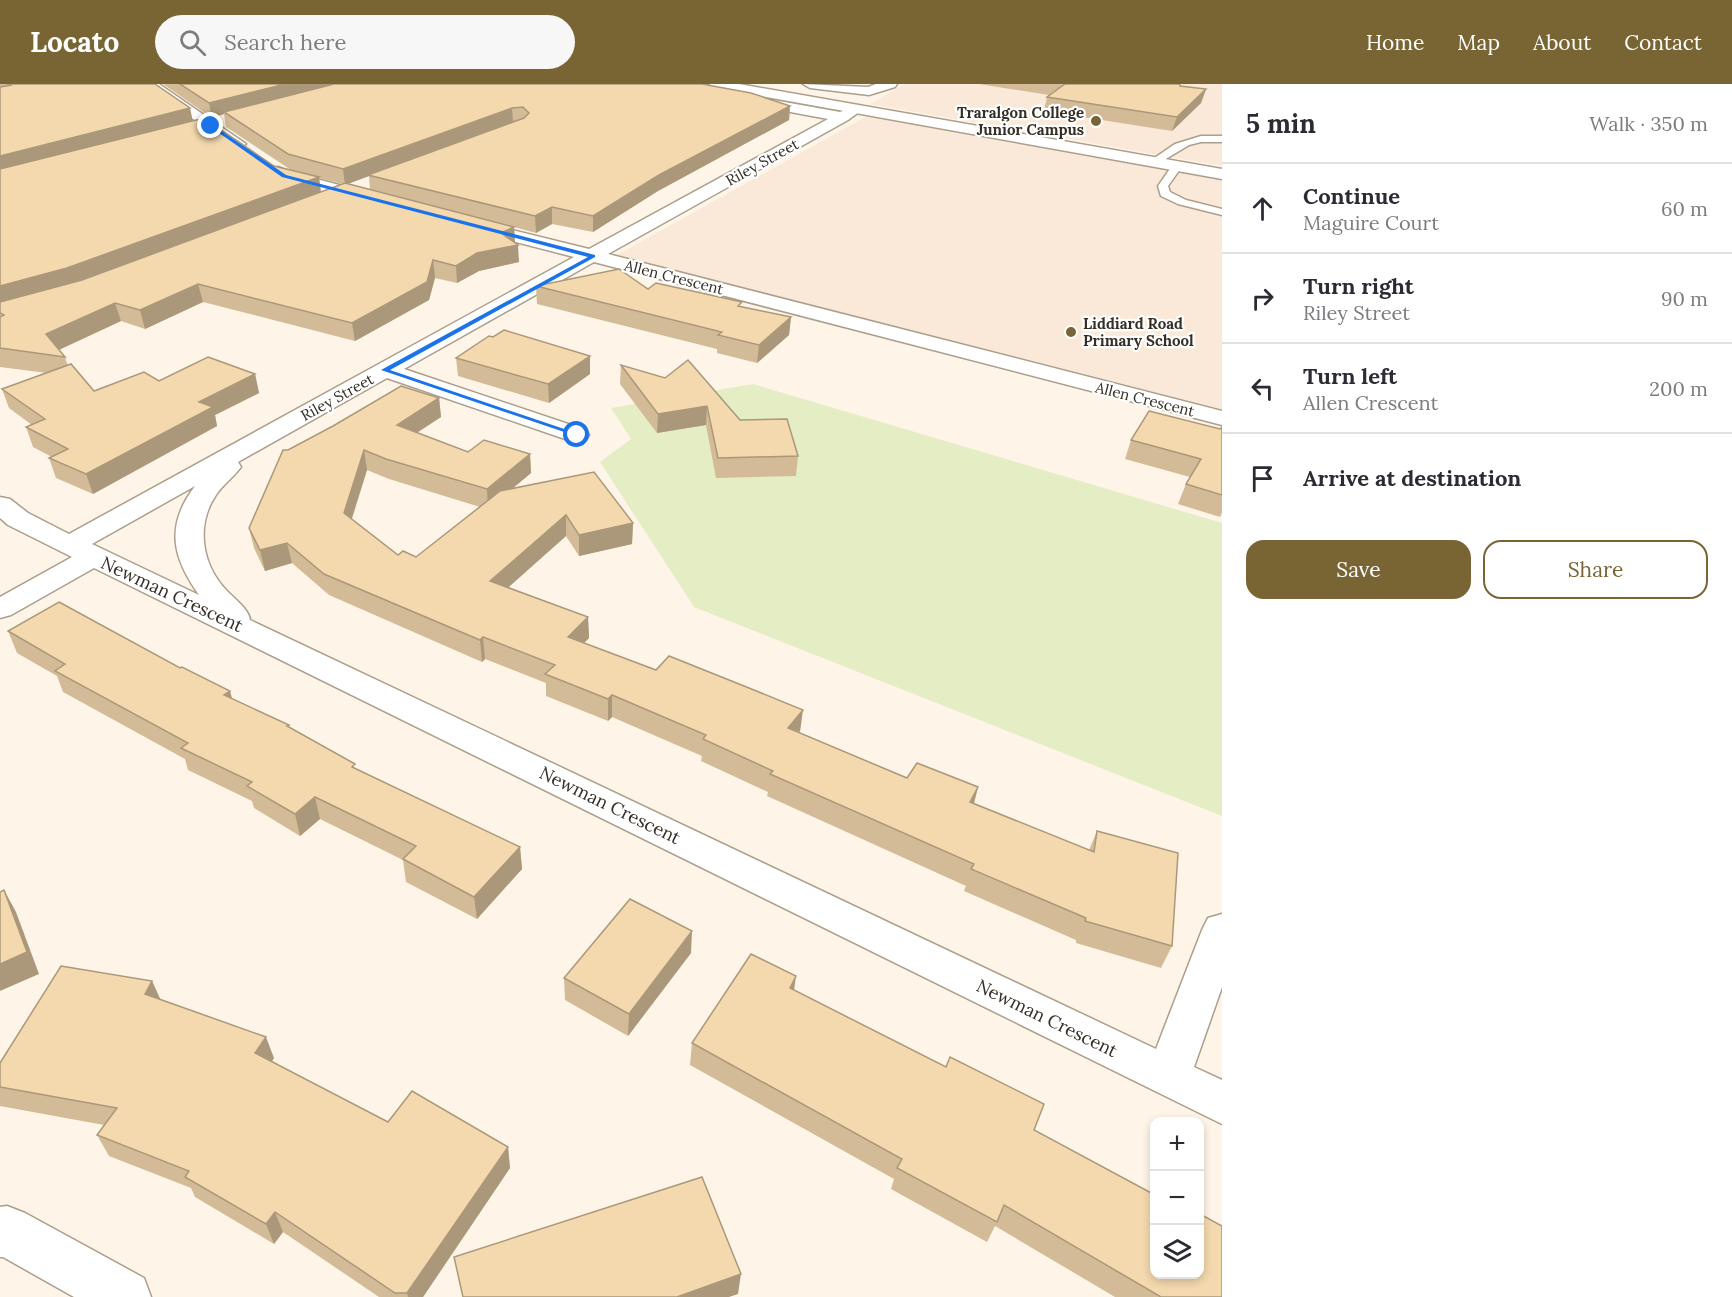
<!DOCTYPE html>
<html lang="en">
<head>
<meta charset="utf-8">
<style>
  :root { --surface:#fff; --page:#f7f7f7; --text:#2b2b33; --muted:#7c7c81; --line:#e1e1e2; --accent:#796534 }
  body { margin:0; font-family:Lora,serif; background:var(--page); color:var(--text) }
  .controls { position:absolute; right:18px; bottom:18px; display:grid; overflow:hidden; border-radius:12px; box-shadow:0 3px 9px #0003 }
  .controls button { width:54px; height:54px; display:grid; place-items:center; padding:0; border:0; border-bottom:2px solid var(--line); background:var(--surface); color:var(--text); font:30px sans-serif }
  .stop { position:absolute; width:18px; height:18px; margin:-14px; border:4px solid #1a73e8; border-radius:50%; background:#fff }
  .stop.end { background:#1a73e8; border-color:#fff; box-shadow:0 2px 6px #0008 }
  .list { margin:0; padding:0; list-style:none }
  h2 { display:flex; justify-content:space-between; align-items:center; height:78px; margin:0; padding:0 24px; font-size:26px }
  h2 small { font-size:20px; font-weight:400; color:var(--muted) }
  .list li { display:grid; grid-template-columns:39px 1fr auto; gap:18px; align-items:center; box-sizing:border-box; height:90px; padding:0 24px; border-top:2px solid var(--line) }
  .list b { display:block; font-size:22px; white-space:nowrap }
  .list p { margin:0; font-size:20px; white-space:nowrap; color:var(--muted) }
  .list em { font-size:20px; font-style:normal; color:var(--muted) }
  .actions { display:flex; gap:12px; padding:18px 24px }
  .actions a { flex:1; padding:14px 0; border:2px solid var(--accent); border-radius:18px; text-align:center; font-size:21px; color:var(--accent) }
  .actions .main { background:var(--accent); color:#fff }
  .icon { flex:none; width:33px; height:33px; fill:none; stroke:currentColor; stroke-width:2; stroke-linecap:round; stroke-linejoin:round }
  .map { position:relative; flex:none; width:1222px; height:1213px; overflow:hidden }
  header { display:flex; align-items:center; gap:36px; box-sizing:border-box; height:84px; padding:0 30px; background:var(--accent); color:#fff }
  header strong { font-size:28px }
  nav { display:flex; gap:33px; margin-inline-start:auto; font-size:21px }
  .search { width:420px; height:54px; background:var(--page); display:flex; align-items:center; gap:15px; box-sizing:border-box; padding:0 21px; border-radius:33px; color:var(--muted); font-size:22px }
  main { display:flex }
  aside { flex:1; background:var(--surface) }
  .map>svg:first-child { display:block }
</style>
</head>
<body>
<header>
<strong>Locato</strong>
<div class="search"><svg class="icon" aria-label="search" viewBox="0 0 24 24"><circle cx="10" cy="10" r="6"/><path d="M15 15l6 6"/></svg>Search here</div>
<nav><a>Home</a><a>Map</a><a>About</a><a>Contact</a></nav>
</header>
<main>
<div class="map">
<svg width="1222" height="1213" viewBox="0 0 1222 1213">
  <rect width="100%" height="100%" fill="#fef5e8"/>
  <g fill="#fae9d8">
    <polygon points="905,0 1222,0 1222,82 870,20"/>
    <polygon points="867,32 1222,96 1222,326 617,171"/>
  </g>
  <polygon fill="#e5edc5" points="753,300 1222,439 1222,732 694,523 600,378 631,355 611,324"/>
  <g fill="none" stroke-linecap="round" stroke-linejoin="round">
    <g stroke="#ac9e8b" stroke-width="3">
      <g id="service">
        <polygon points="1201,52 1222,52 1222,58 1201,58 1189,61 1159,79 1150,77 1175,60"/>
        <polygon points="1178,78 1183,81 1168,102 1170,108 1186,116 1222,125 1222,131 1178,120 1161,112 1158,102 1174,79"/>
      </g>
    </g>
    <g stroke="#ac9e8b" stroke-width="3">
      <g id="minor">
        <polygon points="143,0 159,0 246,60 238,65 233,63"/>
        <path d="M654,0H684L840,28L856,21L863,25L848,36L608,170L1222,327V341L594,178L404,285L586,346L589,351L586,356L577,358L568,356L387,294L238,378L241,383C234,393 223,400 216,411C195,442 202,482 228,508C236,516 249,526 250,536L1156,965L1202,846L1208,834L1222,830V903L1194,983L1222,996V1040L94,484L11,531L0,534V513L72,473L8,441L0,434V413L10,415L28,429L69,450L574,173L465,145L462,141L465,137L471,136L589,165L828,35L661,4ZM195,402C165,442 172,473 199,511L92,460Z"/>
        <polygon points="803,0 868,3 876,0 897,0 895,3 869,11 810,4"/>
        <polygon points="278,83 290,88 381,112 384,116 381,120 375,121 278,96 270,88"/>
        <polygon points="7,1122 25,1129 144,1194 151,1213 74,1213 3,1173 0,1173 0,1123"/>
      </g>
    </g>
    <g stroke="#ac9e8b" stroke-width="3">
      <polygon id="tertiary" points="709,0 739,0 1222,85 1222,95 716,4"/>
    </g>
    <use href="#service" fill="#fff" fill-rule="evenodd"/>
    <use href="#minor" fill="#fff" fill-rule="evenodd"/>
    <use href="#tertiary" fill="#fff" fill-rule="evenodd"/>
  </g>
  <g fill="#d2bb96" fill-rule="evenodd">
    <path d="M0,0H155L190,24L192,37L274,82L314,92L291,86L226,43L224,30L212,34L163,0H702L790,22L789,36L658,107L593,148L552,140L536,149L514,143L515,159L519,178L479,187L457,199L435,194L429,216L355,257L203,218L145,245L121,237L59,266L65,273L68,282L94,307L159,297L255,290L259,309L215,331L217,342L93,410L56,394L49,374L52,373L33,363L26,343L32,341L9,324L2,305L47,289L0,283ZM369,92L370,106L347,100ZM319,94L343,100L321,108Z"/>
    <polygon points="979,0 1180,0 1180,2 1206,5 1201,19 1172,47 1044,27 1047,13 1049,11"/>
    <polygon points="536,202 648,205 742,223 791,233 789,251 757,279 717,269 717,265 537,220"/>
    <polygon points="590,272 590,290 549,319 458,292 456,274"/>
    <polygon points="621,281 740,336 798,372 796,392 716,394 706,341 657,349 620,300"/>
    <path d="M439,314L441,333L417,349L468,368L530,370L531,389L513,404L633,439L632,460L579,472L566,452L508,503L588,533L589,554L584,559L907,694L978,703L974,720L1089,766L1097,747L1172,862L1161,884L1076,859V856L964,807L966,802L767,712L768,708L701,677L702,672L612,633L608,637L546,612V599L485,575L482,578L329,511L292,479L265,487L254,464L249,444L288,366ZM367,386L389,395L480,423L416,473L398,471L352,435Z"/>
    <polygon points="1222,343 1222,429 1220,433 1178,420 1186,400 1190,393 1125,375 1131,356 1220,345"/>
    <polygon points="8,547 232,615 290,644 356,685 520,763 522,785 477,835 406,798 403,776 320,735 300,752 254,724 252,717 188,686 185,675 63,608 57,592 17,569"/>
    <polygon points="691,869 628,952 565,916 564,894"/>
    <polygon points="152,897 160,915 274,974 272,977 388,1038 508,1063 510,1084 423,1213 379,1213 283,1148 274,1160 195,1113 191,1104 109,1072 97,1051 104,1041 0,1022 0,979"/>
    <polygon points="794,906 1034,1046 1200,1191 1200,1134 1202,1131 1222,1213 1115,1213 995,1142 987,1158 891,1105 894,1095 690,981 692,959"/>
  </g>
  <g fill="#ab987a">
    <polygon points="285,0 339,0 224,28 224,30 212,34 209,19"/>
    <polygon points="1206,5 1201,19 1172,47 1177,33"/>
    <polygon points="790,22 789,36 658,107 593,148 593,132 659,91"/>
    <polygon points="190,24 193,38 0,89 0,72"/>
    <polygon points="512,24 513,38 368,91 369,92 345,101 343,85"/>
    <polygon points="319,93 321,109 72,202 0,222 0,202"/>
    <polygon points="552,123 552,140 536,149 535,132"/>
    <polygon points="514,143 515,160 518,161 519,178 479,187 457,199 456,182 501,149"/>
    <polygon points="433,176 435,194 429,216 355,257 352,239"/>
    <polygon points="198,200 203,218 145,245 140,226"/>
    <polygon points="115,219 121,237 52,269 46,250"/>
    <polygon points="791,233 789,251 757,279 759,261"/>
    <polygon points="590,272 590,290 549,319 548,300"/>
    <polygon points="255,290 259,309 215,331 217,342 93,410 86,390 199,318"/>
    <polygon points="439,314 441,333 399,360 397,341"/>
    <polygon points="707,322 706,341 657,349 658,330"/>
    <polygon points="364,366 367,386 347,449 344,429"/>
    <polygon points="530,370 531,389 488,425 487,405"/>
    <polygon points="566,431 566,452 492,518 490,497"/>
    <polygon points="633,439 632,460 579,472 579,451"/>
    <polygon points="287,459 292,479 265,487 260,466"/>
    <polygon points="588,533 589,554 569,574 568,553"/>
    <polygon points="483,553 485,575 482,578 480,556"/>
    <polygon points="230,607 236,629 224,611"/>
    <polygon points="612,611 612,633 608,637 608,615"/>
    <polygon points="803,626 800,648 788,644"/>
    <polygon points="978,703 972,726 970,718"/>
    <polygon points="315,713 320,735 300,752 295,730"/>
    <polygon points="520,763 522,785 477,835 474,813"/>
    <polygon points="4,806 16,828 39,890 0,907 0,880"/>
    <polygon points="692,847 691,869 628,952 629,930"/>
    <polygon points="796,892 793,914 790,904"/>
    <polygon points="152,897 162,919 145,910"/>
    <polygon points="266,953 274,974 263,990 255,969"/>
    <polygon points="508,1063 510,1084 423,1213 408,1213 407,1209"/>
    <polygon points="275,1128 283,1148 274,1160 266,1140"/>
    <polygon points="741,1190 738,1210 729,1213 677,1213"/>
  </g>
  <g fill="#f4d9af" stroke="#ab987a" stroke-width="1.5">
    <polygon points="7,0 155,0 190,24 0,72 0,3 12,1"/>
    <polygon points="180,0 285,0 209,19"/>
    <polygon points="334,0 702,0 751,9 790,22 659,91 593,132 552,123 535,132 368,91 524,34 529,29 523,23 512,24 343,85 288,70 224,28"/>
    <polygon points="1065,0 1180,0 1180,2 1206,5 1177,33 1047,13"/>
    <polygon points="204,34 274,82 319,93 67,184 0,202 0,85"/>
    <polygon points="345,99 514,143 501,149 518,161 477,169 456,182 433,176 427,198 352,239 198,200 140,226 115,219 46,250 65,273 0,264 0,233 4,231 0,229 0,218 82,196"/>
    <polygon points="619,185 648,205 656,199 742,218 738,222 791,233 759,261 718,251 722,248 536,202"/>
    <polygon points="504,246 590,272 548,300 456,274 489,252 493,253"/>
    <polygon points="208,273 255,290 199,318 213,323 86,390 49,374 68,365 26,343 45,335 2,305 71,280 94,307 144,288 159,297"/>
    <polygon points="688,276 740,336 787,335 798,372 718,374 707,322 658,330 621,281 665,294"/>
    <polygon points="401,302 439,314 397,341 468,368 484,356 530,370 487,405 386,375 364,366 344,429 398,471 403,467 416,473 500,407 594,388 633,439 579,451 566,431 490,497 588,533 568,553 656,586 669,572 749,604 803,626 788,644 907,694 917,679 978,703 970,718 1094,768 1097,747 1178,769 1172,862 1085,837 1086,834 971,785 974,780 770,690 773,687 703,655 706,651 612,611 608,615 545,590 555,581 483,553 480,556 324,490 287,459 260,466 249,444 283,366 288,366 333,342"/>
    <polygon points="1149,327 1220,345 1222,343 1222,411 1186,400 1201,375 1131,356"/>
    <polygon points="59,518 180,584 182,583 230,607 224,611 289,641 287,642 355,680 352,683 520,763 474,813 403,775 416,762 315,713 295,730 247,702 252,698 181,664 188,659 55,587 65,580 8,547"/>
    <polygon points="4,806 27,868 0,880 0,808"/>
    <polygon points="630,815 692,847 629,930 564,894"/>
    <polygon points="751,870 796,892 790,904 946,983 950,973 1044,1020 1034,1046 1155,1111 1155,1191 1200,1191 1200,1135 1200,1136 1202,1131 1222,1142 1222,1213 1161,1213 1004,1121 997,1138 897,1084 902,1075 692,959"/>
    <polygon points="61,882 152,897 145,910 266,953 255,969 388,1038 412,1007 508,1063 407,1209 395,1209 275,1128 266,1140 185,1093 189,1087 97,1051 117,1024 0,1003 0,979"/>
    <polygon points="702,1093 741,1190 677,1213 463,1213 454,1173"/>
  </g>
  <polygon fill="#1a73e8" points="213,41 286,91 595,171 595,173 390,286 579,350 579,353 381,286 588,173 282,93 209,42"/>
  <g fill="#796534" stroke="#fff" stroke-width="2">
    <circle cx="1096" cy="37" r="6"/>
    <circle cx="1071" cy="248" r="6"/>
  </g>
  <g text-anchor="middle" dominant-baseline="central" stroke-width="4.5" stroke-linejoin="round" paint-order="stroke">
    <g font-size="15" font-weight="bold" fill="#342e26" stroke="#fff" text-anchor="end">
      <text x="1084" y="28">Traralgon College<tspan x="1084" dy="17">Junior Campus</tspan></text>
      <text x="1083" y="239" text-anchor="start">Liddiard Road<tspan x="1083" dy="17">Primary School</tspan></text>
    </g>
    <g font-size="15" fill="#342e26" stroke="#fff">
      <text transform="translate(762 78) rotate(-29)">Riley Street</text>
      <text transform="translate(674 193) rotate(14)">Allen Crescent</text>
      <text transform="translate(337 313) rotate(-29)">Riley Street</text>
      <text transform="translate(1145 315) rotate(14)">Allen Crescent</text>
    </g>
    <g font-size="18" fill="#342e26" stroke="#fff">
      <text transform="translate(172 510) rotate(25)">Newman Crescent</text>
      <text transform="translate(610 721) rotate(26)">Newman Crescent</text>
      <text transform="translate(1047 934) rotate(26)">Newman Crescent</text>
    </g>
  </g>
</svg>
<div class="controls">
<button>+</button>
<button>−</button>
<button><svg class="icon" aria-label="layers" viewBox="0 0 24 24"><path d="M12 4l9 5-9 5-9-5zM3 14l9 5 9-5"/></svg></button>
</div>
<div class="stop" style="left:577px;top:351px"></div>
<div class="stop end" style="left:211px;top:42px"></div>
</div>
<aside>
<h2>5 min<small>Walk · 350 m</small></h2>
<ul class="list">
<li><svg class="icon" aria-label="ahead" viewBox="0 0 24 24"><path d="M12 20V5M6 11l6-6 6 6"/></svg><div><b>Continue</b><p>Maguire Court</p></div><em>60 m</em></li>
<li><svg class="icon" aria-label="right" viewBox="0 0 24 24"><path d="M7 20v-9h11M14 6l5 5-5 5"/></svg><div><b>Turn right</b><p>Riley Street</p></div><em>90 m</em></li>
<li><svg class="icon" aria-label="left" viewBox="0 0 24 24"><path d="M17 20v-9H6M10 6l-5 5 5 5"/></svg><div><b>Turn left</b><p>Allen Crescent</p></div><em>200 m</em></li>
<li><svg class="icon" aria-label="arrive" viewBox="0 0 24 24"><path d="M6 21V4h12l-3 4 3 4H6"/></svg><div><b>Arrive at destination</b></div></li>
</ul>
<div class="actions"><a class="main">Save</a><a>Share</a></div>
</aside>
</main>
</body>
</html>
